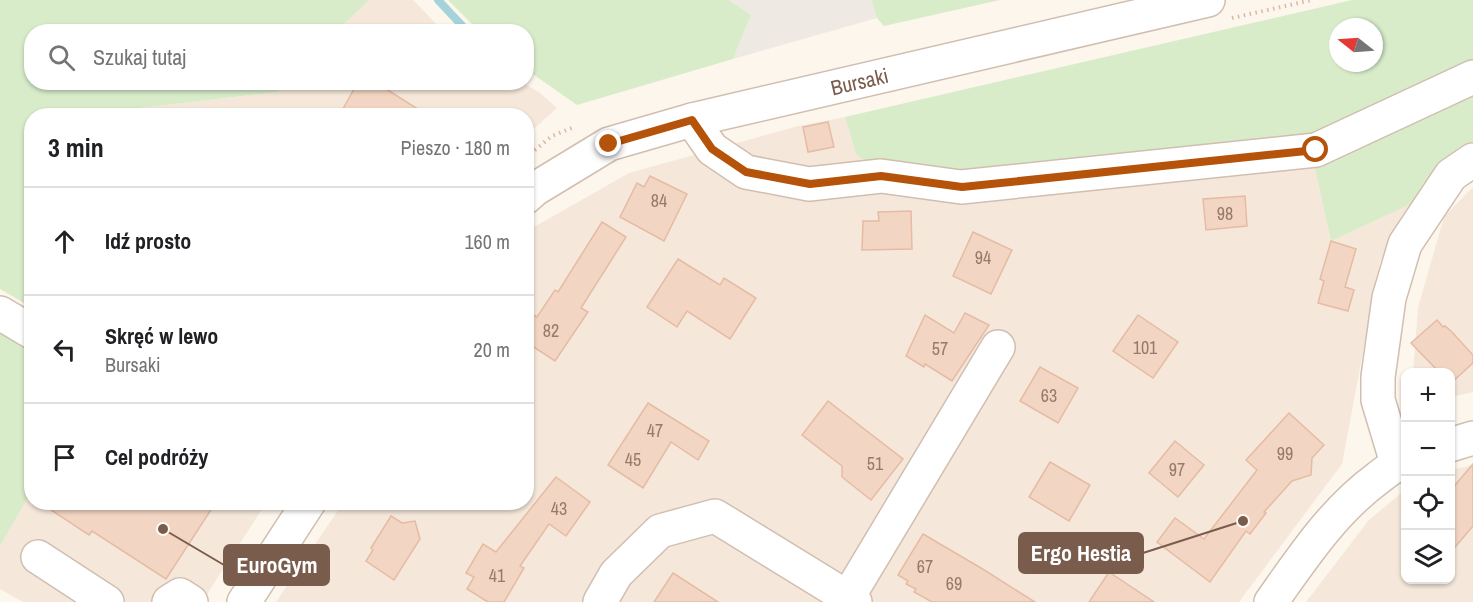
<!DOCTYPE html>
<html lang="pl">
<head>
<meta charset="utf-8">
<style>
  :root { --surface:#fff; --page:#f2f2f2; --text:#202124; --muted:#757577; --line:#e0e0e0 }
  body { margin:0; font-family:"Archivo Narrow",sans-serif; background:var(--page); color:var(--text) }
  .controls { position:absolute; right:18px; bottom:18px; display:grid; overflow:hidden; border-radius:12px; box-shadow:0 2px 4px #0004 }
  .controls button { width:54px; height:54px; display:grid; place-items:center; padding:0; border:0; border-bottom:2px solid var(--line); background:var(--surface); color:var(--text); font:30px sans-serif }
  .compass { position:absolute; left:1329px; top:18px; width:54px; height:54px; border-radius:50%; background:var(--surface); box-shadow:0 2px 4px #0004; rotate:287deg }
  .stop { position:absolute; width:18px; height:18px; margin:-14px; border:4px solid #b45309; border-radius:50%; background:#fff }
  .stop.end { background:#b45309; border-color:#fff; box-shadow:0 2px 6px #0008 }
  .list { margin:0; padding:0; list-style:none }
  h2 { display:flex; justify-content:space-between; align-items:center; height:78px; margin:0; padding:0 24px; font-size:26px }
  h2 small { font-size:20px; font-weight:400; color:var(--muted) }
  .list li { display:grid; grid-template-columns:39px 1fr auto; gap:18px; align-items:center; box-sizing:border-box; height:108px; padding:0 24px; border-top:2px solid var(--line) }
  .list b { display:block; font-size:22px; white-space:nowrap }
  .list p { margin:0; font-size:20px; white-space:nowrap; color:var(--muted) }
  .list em { font-size:20px; font-style:normal; color:var(--muted) }
  .icon { flex:none; width:33px; height:33px; fill:none; stroke:currentColor; stroke-width:2; stroke-linecap:round; stroke-linejoin:round }
  .map { position:relative; flex:none; width:1473px; height:602px; overflow:hidden }
  .search { position:absolute; background:var(--surface); box-shadow:0 2px 4px #0004; left:24px; top:24px; width:510px; height:66px; display:flex; align-items:center; gap:15px; box-sizing:border-box; padding:0 21px; border-radius:24px; color:var(--muted); font-size:22px }
  .panel { position:absolute; background:var(--surface); box-shadow:0 2px 4px #0004; left:24px; top:108px; width:510px; height:402px; border-radius:24px }
  .map>svg:first-child { display:block }
</style>
</head>
<body>
<div class="map">
<svg width="1473" height="602" viewBox="0 0 1473 602">
  <rect width="100%" height="100%" fill="#fdf6ec"/>
  <g fill="#f5e8da">
    <polygon points="369,0 413,0 443,31 337,31"/>
    <polygon points="286,82 523,83 539,92 557,108 527,135 526,116 86,114 277,92"/>
    <polygon points="845,117 856,154 1309,142 1331,241 1412,203 1380,261 1342,464 1239,602 276,602 343,503 526,502 527,231 629,173 798,126"/>
    <polygon points="1473,187 1473,392 1451,397 1450,372 1413,372 1418,308 1444,217"/>
    <polygon points="1473,465 1473,602 1306,602 1369,520 1405,490 1406,580 1450,580 1451,470"/>
    <polygon points="31,490 32,502 266,503 202,602 23,602 0,589 0,546"/>
  </g>
  <polygon fill="#efe9e4" points="729,0 871,0 877,18 733,59 751,15"/>
  <g fill="#d8ecc9" fill-rule="evenodd">
    <polygon points="0,0 369,0 337,31 32,32 32,82 286,83 277,92 87,114 89,115 32,116 31,307 0,289"/>
    <polygon points="448,0 729,0 751,15 733,59 577,105 527,70 526,32 479,31"/>
    <polygon points="871,0 1000,0 884,26 877,18"/>
    <path d="M1352,0H1473V175L1331,241L1309,142L948,174L865,161L856,154L845,117ZM1338,27H1374V63H1338Z"/>
    <polygon points="0,330 31,350 32,490 0,546"/>
  </g>
  <g fill="none" stroke-linecap="round" stroke-linejoin="round">
    <polyline stroke="#a5d3da" stroke-width="8" points="438,0 468,32"/>
  </g>
  <g fill="#f3d5c3" stroke="#e6bba3" stroke-width="1.5">
    <polygon points="358,82 375,82 429,116 339,116"/>
    <polygon points="828,122 834,147 808,152 803,127"/>
    <polygon points="650,176 687,194 664,241 620,217 637,183 644,187"/>
    <polygon points="1245,196 1247,226 1206,230 1203,199"/>
    <polygon points="911,211 912,249 862,250 863,221 879,221 878,212"/>
    <polygon points="602,222 626,237 581,308 588,312 555,361 526,342 526,311 537,317 555,290 558,292"/>
    <polygon points="973,232 1012,250 991,294 953,276"/>
    <polygon points="1331,241 1356,249 1345,287 1354,290 1348,311 1318,303 1324,281 1320,279"/>
    <polygon points="678,259 720,285 724,278 756,298 730,339 687,311 677,327 647,307"/>
    <polygon points="965,313 989,325 952,381 925,364 924,367 906,356 925,315 954,333"/>
    <polygon points="1138,315 1178,342 1153,378 1113,351"/>
    <polygon points="1437,320 1443,327 1445,326 1452,332 1473,355 1473,363 1450,384 1450,372 1439,372 1411,343"/>
    <polygon points="1040,367 1078,388 1058,423 1020,401"/>
    <polygon points="828,401 903,459 871,500 842,477 842,466 802,435"/>
    <polygon points="648,403 709,441 698,460 671,442 643,488 608,465"/>
    <polygon points="1289,413 1324,445 1312,458 1311,475 1292,481 1264,512 1266,513 1250,534 1246,531 1210,582 1157,542 1175,518 1204,539 1257,470 1246,460"/>
    <polygon points="1175,441 1204,465 1178,497 1149,473"/>
    <polygon points="1050,462 1090,485 1069,521 1029,497"/>
    <polygon points="1473,464 1473,526 1450,553 1450,491"/>
    <polygon points="556,477 590,502 566,536 549,524 520,566 524,568 504,602 488,602 467,589 474,577 466,573 483,544 496,552"/>
    <polygon points="39,502 216,502 166,579 92,531 89,535"/>
    <polygon points="391,516 402,523 415,521 420,539 394,580 366,561 373,550 371,548"/>
    <polygon points="923,534 981,568 1035,602 932,602 914,592 916,589 906,584 908,581 898,575"/>
    <polygon points="1109,572 1154,602 1089,602"/>
    <polygon points="673,573 718,602 654,602"/>
  </g>
  <g fill="none" stroke-linecap="round" stroke-linejoin="round">
    <g stroke="#d1beb0" stroke-width="36">
      <g id="minor">
        <polyline points="692,120 712,149 746,172 809,184 881,176 961,187 1316,150 1473,77"/>
        <path id="s1" d="M526,197L535,189L609,144L692,120L1208,0"/>
        <polyline points="0,313 32,332"/>
        <polyline points="1450,445 1473,438"/>
        <polyline points="1397,463 1378,400 1378,377 1389,298 1405,244 1451,175 1473,160"/>
        <polyline points="38,557 107,602"/>
        <polyline points="169,602 180,595 191,602"/>
        <polyline points="244,602 309,502"/>
        <polyline points="600,602 616,574 660,531 715,516 855,602"/>
        <polyline points="845,602 998,347"/>
        <path d="M1271,602C1303,557 1333,511 1378,478C1387,471 1395,464 1406,460"/>
      </g>
    </g>
    <g stroke="#d9b8a5" stroke-width="4" stroke-dasharray="1.5 4.5" stroke-linecap="butt">
      <polyline points="1232,18 1312,0"/>
      <polyline points="530,154 552,136 572,128"/>
    </g>
    <use href="#minor" stroke="#fff" stroke-width="33"/>
  </g>
  <g fill="none" stroke-linecap="round" stroke-linejoin="round">
    <polyline stroke="#b45309" stroke-width="8" points="609,144 692,120 712,149 746,172 810,184 881,176 962,187 1316,150"/>
  </g>
  <g text-anchor="middle" dominant-baseline="central" stroke-width="4.5" stroke-linejoin="round" paint-order="stroke">
    <g font-size="18" fill="#987a6a">
      <text x="659" y="200">84</text>
      <text x="1225" y="213">98</text>
      <text x="983" y="257">94</text>
      <text x="551" y="330">82</text>
      <text x="1145" y="347">101</text>
      <text x="940" y="348">57</text>
      <text x="1049" y="395">63</text>
      <text x="655" y="430">47</text>
      <text x="1285" y="453">99</text>
      <text x="633" y="459">45</text>
      <text x="875" y="463">51</text>
      <text x="1177" y="469">97</text>
      <text x="559" y="508">43</text>
      <text x="925" y="566">67</text>
      <text x="497" y="575">41</text>
      <text x="954" y="583">69</text>
    </g>
    <g font-size="21" fill="#7a5c4d" stroke="#fffaf3">
      <text stroke="none"><textPath href="#s1" startOffset="357">Bursaki</textPath></text>
    </g>
  </g>
  <path fill="none" stroke="#7a5c4d" stroke-width="2" d="M1243 521L1143 553M163 529L224 565"/>
  <g fill="#7a5c4d" stroke="#fffaf3" stroke-width="2">
    <circle cx="1243" cy="521" r="6"/>
    <circle cx="163" cy="529" r="6"/>
  </g>
  <g fill="#7a5c4d" stroke="#7a5c4d" stroke-width="2">
    <rect x="1019" y="533" width="124" height="40" rx="6"/>
    <rect x="224" y="545" width="105" height="40" rx="6"/>
  </g>
  <g font-size="22" text-anchor="middle" font-weight="bold" fill="#fff">
    <text x="1081" y="561">Ergo Hestia</text>
    <text x="277" y="573">EuroGym</text>
  </g>
</svg>
<div class="controls">
<button>+</button>
<button>−</button>
<button><svg class="icon" aria-label="locate" viewBox="0 0 24 24"><circle cx="12" cy="12" r="6"/><path d="M12 2v4M12 18v4M2 12h4M18 12h4"/></svg></button>
<button><svg class="icon" aria-label="layers" viewBox="0 0 24 24"><path d="M12 4l9 5-9 5-9-5zM3 14l9 5 9-5"/></svg></button>
</div>
<svg class="compass" viewBox="-18 -18 36 36"><path d="M0-13l5 13h-10z" fill="#e53935"/><path d="M0 13l5-13h-10z" fill="#757577"/></svg>
<div class="stop" style="left:1316px;top:150px"></div>
<div class="stop end" style="left:609px;top:144px"></div>
<div class="search"><svg class="icon" aria-label="search" viewBox="0 0 24 24"><circle cx="10" cy="10" r="6"/><path d="M15 15l6 6"/></svg>Szukaj tutaj</div>
<section class="panel">
<h2>3 min<small>Pieszo · 180 m</small></h2>
<ul class="list">
<li><svg class="icon" aria-label="ahead" viewBox="0 0 24 24"><path d="M12 20V5M6 11l6-6 6 6"/></svg><div><b>Idź prosto</b></div><em>160 m</em></li>
<li><svg class="icon" aria-label="left" viewBox="0 0 24 24"><path d="M17 20v-9H6M10 6l-5 5 5 5"/></svg><div><b>Skręć w lewo</b><p>Bursaki</p></div><em>20 m</em></li>
<li><svg class="icon" aria-label="arrive" viewBox="0 0 24 24"><path d="M6 21V4h12l-3 4 3 4H6"/></svg><div><b>Cel podróży</b></div></li>
</ul>
</section>
</div>
</body>
</html>
